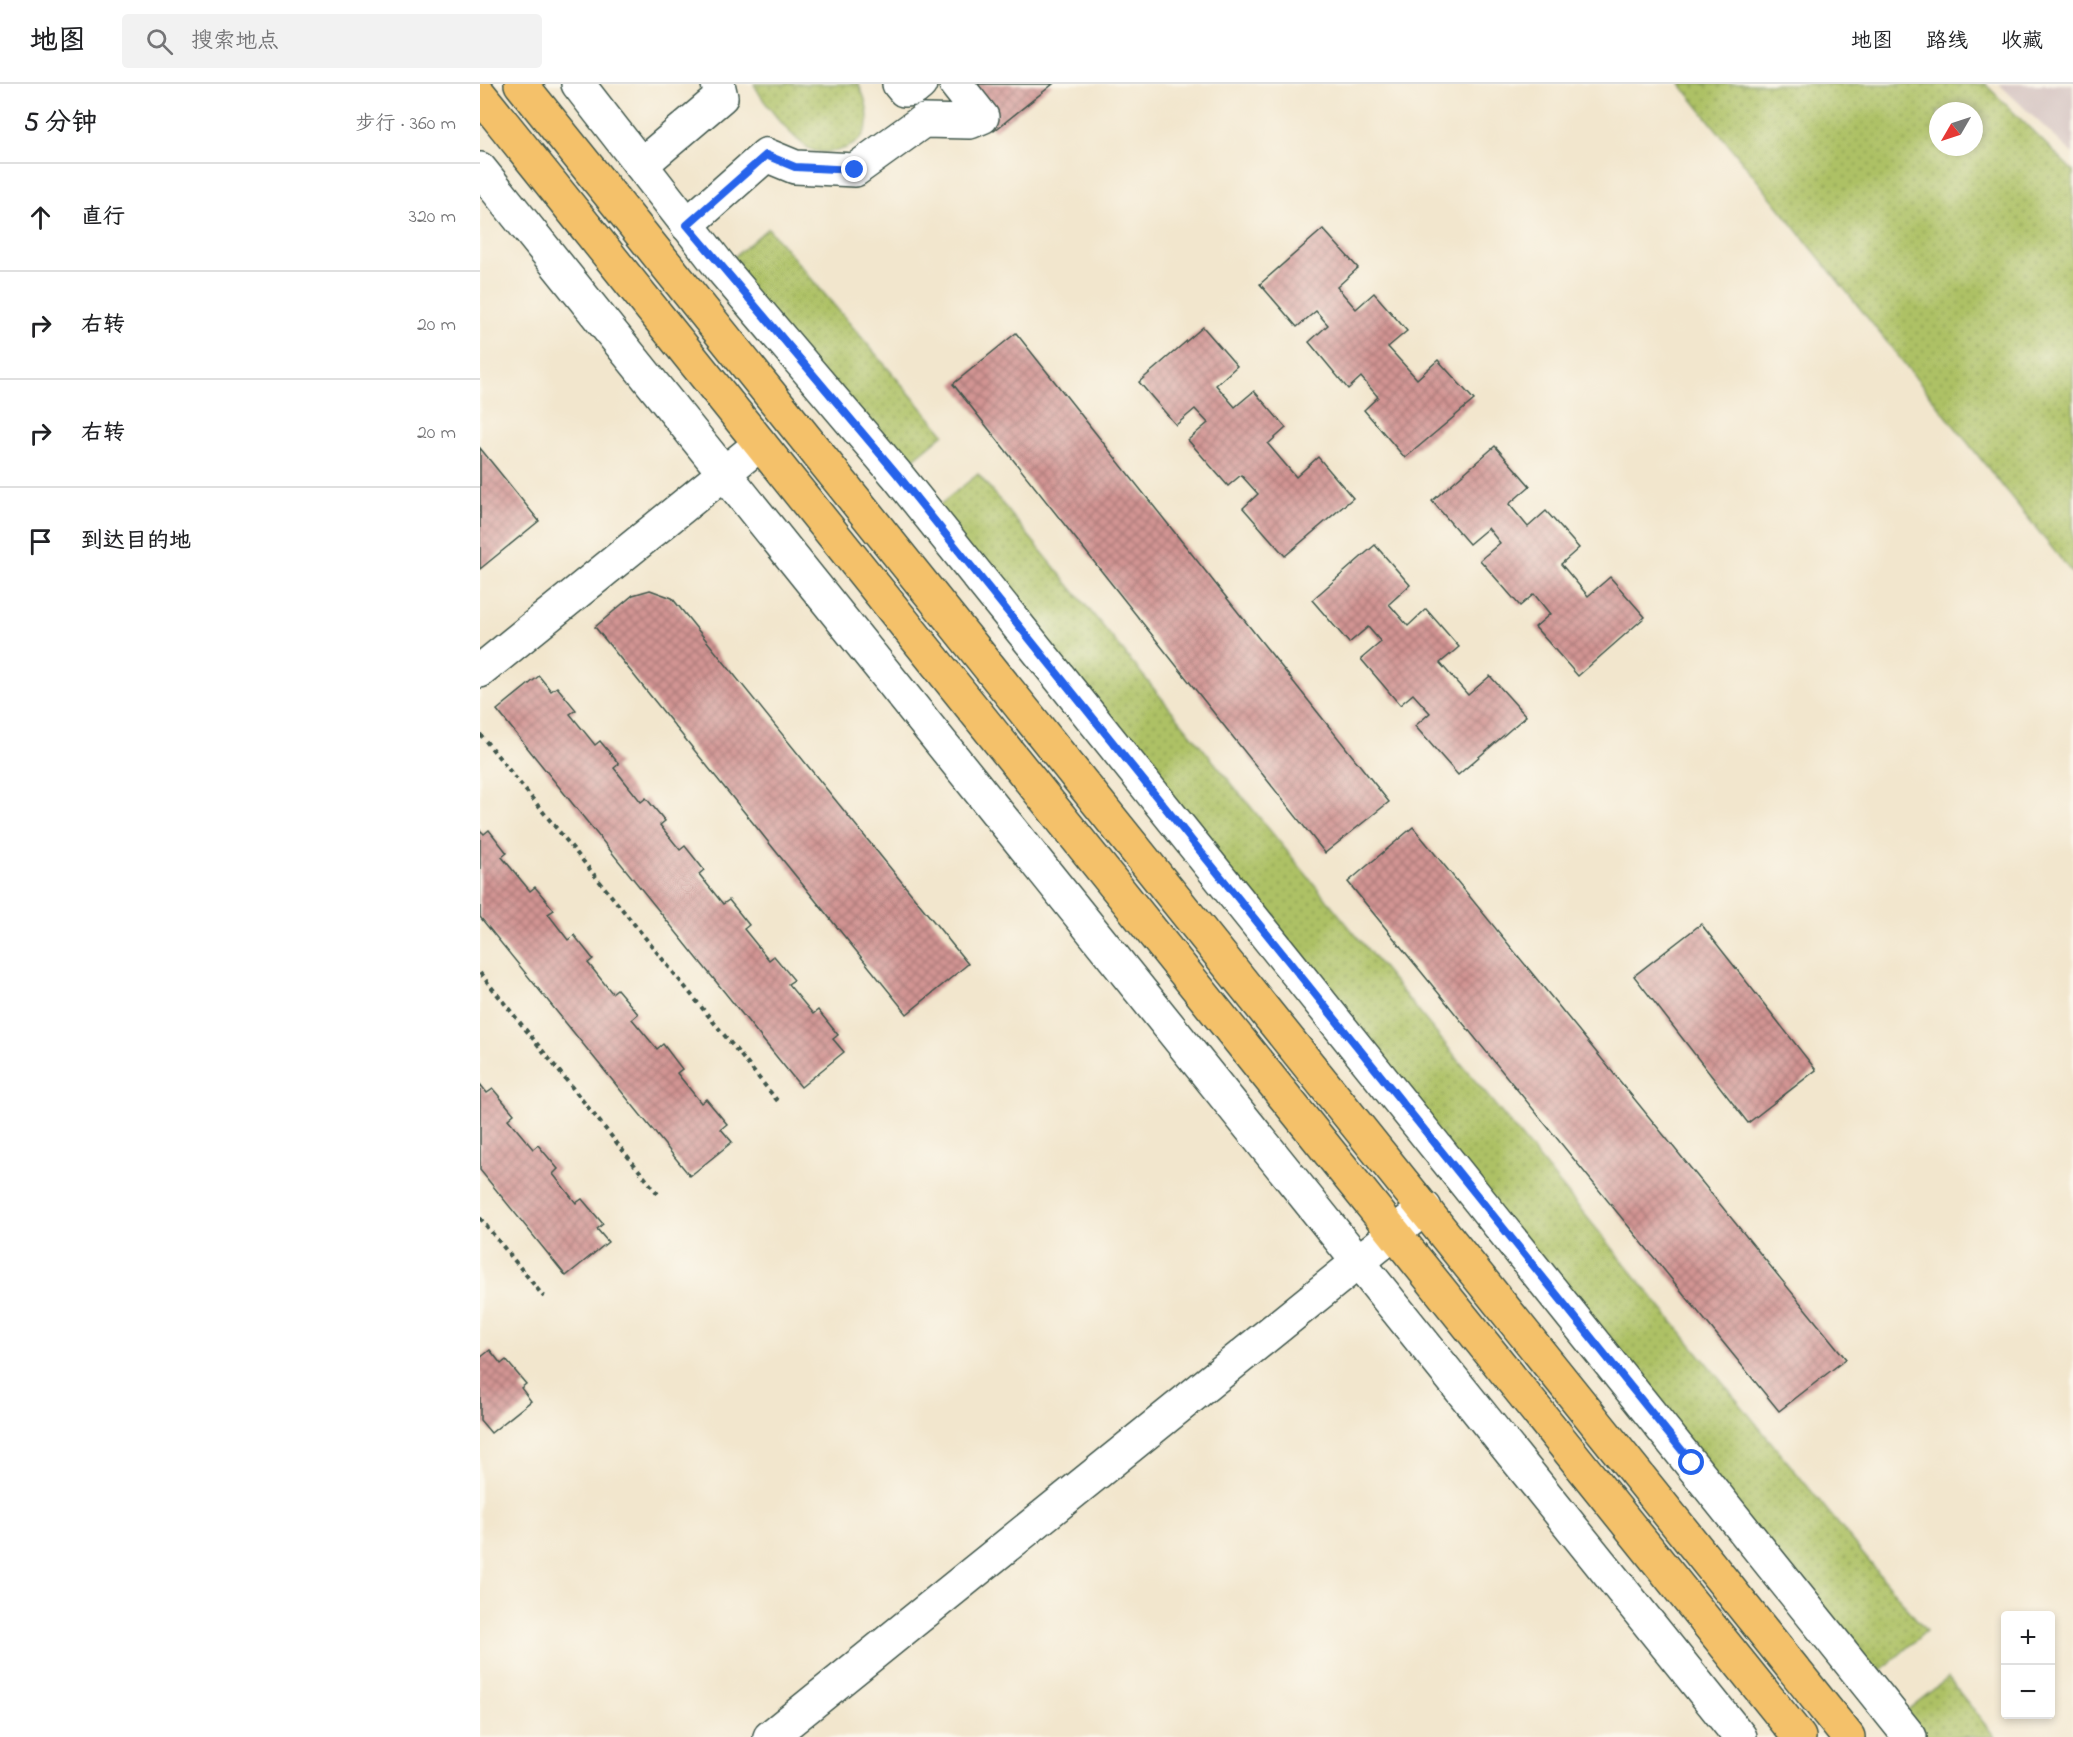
<!DOCTYPE html>
<html lang="zh">
<head>
<meta charset="utf-8">
<style>
  :root { --surface:#fff; --page:#f2f2f2; --text:#202124; --muted:#757577; --line:#e0e0e0 }
  body { margin:0; font-family:"Indie Flower","LXGW WenKai TC",sans-serif; background:var(--page); color:var(--text) }
  .controls { position:absolute; right:18px; bottom:18px; display:grid; overflow:hidden; border-radius:6px; box-shadow:0 3px 9px #0003 }
  .controls button { width:54px; height:54px; display:grid; place-items:center; padding:0; border:0; border-bottom:2px solid var(--line); background:var(--surface); color:var(--text); font:30px sans-serif }
  .compass { position:absolute; left:1449px; top:18px; width:54px; height:54px; border-radius:50%; background:var(--surface); box-shadow:0 3px 9px #0003; rotate:231deg }
  .stop { position:absolute; width:18px; height:18px; margin:-14px; border:4px solid #2563eb; border-radius:50%; background:#fff }
  .stop.end { background:#2563eb; border-color:#fff; box-shadow:0 2px 6px #0008 }
  .list { margin:0; padding:0; list-style:none }
  h2 { display:flex; justify-content:space-between; align-items:center; height:78px; margin:0; padding:0 24px; font-size:26px }
  h2 small { font-size:20px; font-weight:400; color:var(--muted) }
  .list li { display:grid; grid-template-columns:39px 1fr auto; gap:18px; align-items:center; box-sizing:border-box; height:108px; padding:0 24px; border-top:2px solid var(--line) }
  .list b { display:block; font-size:22px; white-space:nowrap }
  .list em { font-size:20px; font-style:normal; color:var(--muted) }
  .icon { flex:none; width:33px; height:33px; fill:none; stroke:currentColor; stroke-width:2; stroke-linecap:round; stroke-linejoin:round }
  .map { position:relative; flex:none; width:1593px; height:1653px; overflow:hidden }
  header { display:flex; align-items:center; gap:36px; box-sizing:border-box; height:84px; padding:0 30px; background:var(--surface); border-bottom:2px solid var(--line) }
  header strong { font-size:28px }
  nav { display:flex; gap:33px; margin-inline-start:auto; font-size:21px }
  .search { width:420px; height:54px; background:var(--page); display:flex; align-items:center; gap:15px; box-sizing:border-box; padding:0 21px; border-radius:6px; color:var(--muted); font-size:22px }
  main { display:flex }
  aside { flex:1; background:var(--surface) }
  .map>svg:first-child { display:block }
</style>
</head>
<body>
<header>
<strong>地图</strong>
<div class="search"><svg class="icon" aria-label="search" viewBox="0 0 24 24"><circle cx="10" cy="10" r="6"/><path d="M15 15l6 6"/></svg>搜索地点</div>
<nav><a>地图</a><a>路线</a><a>收藏</a></nav>
</header>
<main>
<aside>
<h2>5 分钟<small>步行 · 360 m</small></h2>
<ul class="list">
<li><svg class="icon" aria-label="ahead" viewBox="0 0 24 24"><path d="M12 20V5M6 11l6-6 6 6"/></svg><div><b>直行</b></div><em>320 m</em></li>
<li><svg class="icon" aria-label="right" viewBox="0 0 24 24"><path d="M7 20v-9h11M14 6l5 5-5 5"/></svg><div><b>右转</b></div><em>20 m</em></li>
<li><svg class="icon" aria-label="right" viewBox="0 0 24 24"><path d="M7 20v-9h11M14 6l5 5-5 5"/></svg><div><b>右转</b></div><em>20 m</em></li>
<li><svg class="icon" aria-label="arrive" viewBox="0 0 24 24"><path d="M6 21V4h12l-3 4 3 4H6"/></svg><div><b>到达目的地</b></div></li>
</ul>
</aside>
<div class="map">
<svg width="1593" height="1653" viewBox="0 0 1593 1653">
  <defs>
    <pattern id="grass-dots" width="8" height="8" patternUnits="userSpaceOnUse" patternTransform="scale(1.5)"><rect width="8" height="8" fill="#adc165"/><path d="M2 2h.1M6 6h.1" fill="none" stroke="#8c9e54" stroke-width="1.8" stroke-linecap="round"/></pattern>
    <pattern id="building-cross-hatch" width="8" height="8" patternUnits="userSpaceOnUse" patternTransform="scale(1.5)"><rect width="8" height="8" fill="#d29493"/><path d="M0 0l8 8M0 8l8-8" fill="none" stroke="#aa7a79"/></pattern>
  </defs>
  <rect width="100%" height="100%" fill="#fbf7ec"/>
  <filter id="ink" filterUnits="userSpaceOnUse"><feTurbulence type="fractalNoise" baseFrequency=".0167" numOctaves="2"/><feDisplacementMap in="SourceGraphic" scale="12" xChannelSelector="R" yChannelSelector="G"/><feConvolveMatrix kernelMatrix="1 2 1 2 8 2 1 2 1" color-interpolation-filters="sRGB"/></filter>
  <filter id="wash" filterUnits="userSpaceOnUse"><feTurbulence type="fractalNoise" baseFrequency=".008" numOctaves="4" result="noise"/><feDisplacementMap in="SourceGraphic" scale="24" xChannelSelector="R" yChannelSelector="G"/><feGaussianBlur stdDeviation="1.35" result="paint"/><feColorMatrix in="noise" values="0 0 0 0 0 0 0 0 0 0 0 0 0 0 0 0 0 1.4 0 .05"/><feComposite in="paint" operator="in"/></filter>
  <g filter="url(#wash)">
    <rect width="100%" height="100%" fill="#f2e6cd"/>
    <polygon fill="#d1bfbe" points="1519,0 1593,0 1593,70"/>
    <g fill="url(#grass-dots)" stroke="#667f4c" stroke-width="1.5" fill-rule="evenodd">
      <path d="M274,0H378C385,12 391,31 386,45C379,64 354,71 335,67C318,63 282,17 274,0Z"/>
      <path d="M1200,0H1505L1593,87V490ZM1458,27H1494V63H1458Z"/>
      <polygon points="288,144 464,350 416,390 241,184"/>
      <polygon points="498,390 1446,1547 1387,1599 448,430"/>
      <polygon points="1468,1594 1515,1653 1430,1653 1416,1635"/>
    </g>
    <g id="blocks">
      <g fill="url(#building-cross-hatch)">
        <polygon points="476,0 573,0 514,47"/>
        <polygon points="843,145 878,184 857,203 876,225 894,209 927,247 908,263 937,295 958,276 994,316 925,374 884,326 898,313 881,293 868,305 829,258 848,241 836,227 817,243 780,200"/>
        <polygon points="723,243 757,282 736,301 755,323 774,307 806,344 788,360 816,393 838,373 873,414 805,472 763,424 778,410 761,391 748,402 708,356 728,339 715,325 696,341 659,298"/>
        <polygon points="536,249 909,718 845,769 473,300"/>
        <polygon points="1015,362 1050,402 1029,420 1048,443 1066,427 1099,464 1081,480 1108,512 1130,493 1165,533 1098,592 1055,543 1070,530 1054,510 1040,522 1000,476 1020,459 1008,444 989,460 952,417"/>
        <polygon points="0,364 59,437 0,485"/>
        <polygon points="895,461 930,501 909,520 928,542 946,525 979,563 960,579 988,611 1010,592 1046,632 978,691 935,642 950,629 933,610 920,621 881,575 901,558 888,543 869,559 832,516"/>
        <polygon points="170,506 192,514 488,880 427,930 115,543 153,511"/>
        <polygon points="59,592 71,607 77,603 96,626 90,630 115,661 120,657 139,680 134,684 161,718 166,714 185,737 180,741 200,766 205,762 224,786 219,790 243,820 249,816 269,841 264,845 289,876 294,872 314,896 308,900 333,930 338,926 358,951 353,955 364,968 321,1003 17,626"/>
        <polygon points="933,743 1366,1275 1299,1327 868,798"/>
        <polygon points="0,746 4,750 9,746 27,769 22,773 50,807 55,803 74,826 68,830 88,856 94,851 113,875 108,879 132,909 137,905 158,930 152,935 177,965 183,960 202,985 197,989 221,1019 226,1015 247,1040 241,1045 252,1058 210,1092 0,833"/>
        <polygon points="1221,840 1336,986 1268,1039 1154,892"/>
        <polygon points="0,1000 7,1009 13,1005 34,1030 28,1035 53,1065 58,1061 78,1085 73,1090 96,1119 102,1115 123,1140 117,1145 128,1158 86,1192 0,1086"/>
        <polygon points="10,1266 21,1280 26,1276 46,1300 41,1304 51,1317 11,1349 0,1336 0,1274"/>
      </g>
    </g>
  </g>
  <g filter="url(#ink)">
    <use href="#blocks" fill-opacity="0" stroke="#3f564b" stroke-width="1.5"/>
    <g fill="none" stroke-linecap="round" stroke-linejoin="round">
      <g stroke="#3f564b" stroke-width="36">
        <g id="minor">
          <polyline points="98,0 241,184 416,390 1430,1653"/>
          <polyline points="419,0 424,6 434,5 440,0"/>
          <polyline points="161,81 241,13 238,0"/>
          <polyline points="0,85 1260,1653"/>
          <polyline points="207,141 286,71 315,83 375,86 443,37 490,38 502,33 476,0"/>
          <polyline points="0,587 280,360"/>
          <polyline points="290,1653 945,1124"/>
        </g>
      </g>
      <g stroke="#3f564b" stroke-width="36">
        <g id="highway">
          <polyline points="41,0 1368,1653"/>
          <polyline points="0,11 1319,1653"/>
        </g>
      </g>
      <g stroke="#3f564b" stroke-width="4" stroke-dasharray="4.5 4.5" stroke-linecap="butt">
        <polyline points="0,650 300,1020"/>
        <polyline points="0,889 178,1110"/>
        <polyline points="0,1134 64,1213"/>
      </g>
      <use href="#minor" stroke="#fff" stroke-width="33"/>
      <use href="#highway" stroke="#f4c16a" stroke-width="33"/>
    </g>
  </g>
  <g fill="none" stroke-linecap="round" stroke-linejoin="round" filter="url(#ink)">
    <polyline stroke="#2563eb" stroke-width="8" points="375,86 315,83 286,71 207,141 417,390 1212,1379"/>
  </g>
</svg>
<div class="controls">
<button>+</button>
<button>−</button>
</div>
<svg class="compass" viewBox="-18 -18 36 36"><path d="M0-13l5 13h-10z" fill="#e53935"/><path d="M0 13l5-13h-10z" fill="#757577"/></svg>
<div class="stop" style="left:1212px;top:1379px"></div>
<div class="stop end" style="left:375px;top:86px"></div>
</div>
</main>
</body>
</html>
